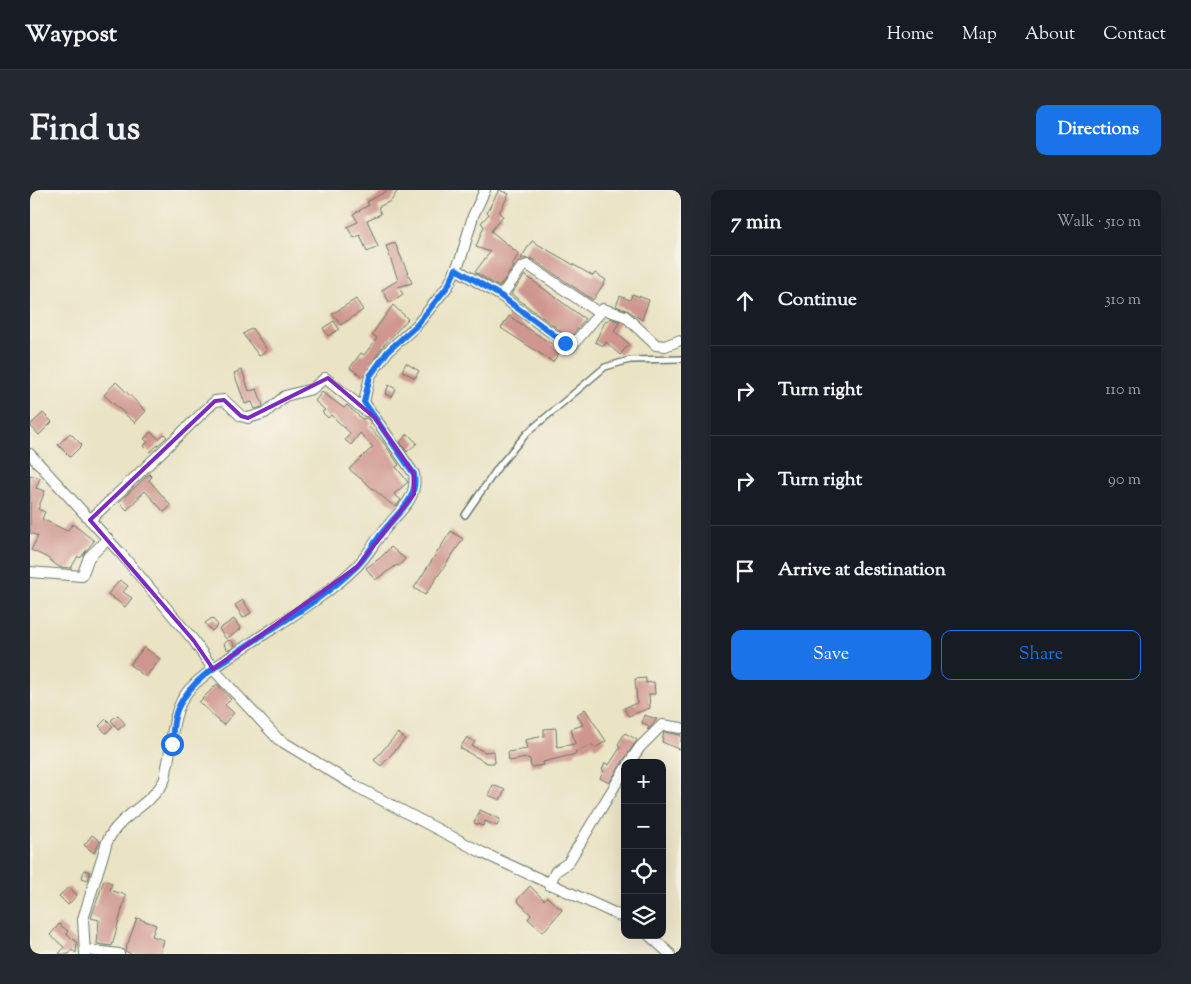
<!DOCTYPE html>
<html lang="en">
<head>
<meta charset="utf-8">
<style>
  :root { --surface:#171b24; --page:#242831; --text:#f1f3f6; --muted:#9ea1a6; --line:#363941; --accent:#1a73e8 }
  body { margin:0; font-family:"Sorts Mill Goudy",serif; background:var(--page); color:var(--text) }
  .controls { position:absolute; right:15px; bottom:15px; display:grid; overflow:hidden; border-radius:10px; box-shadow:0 5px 20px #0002 }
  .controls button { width:45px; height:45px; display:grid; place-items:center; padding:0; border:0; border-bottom:1px solid var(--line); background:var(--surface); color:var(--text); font:25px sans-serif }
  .stop { position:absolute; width:15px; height:15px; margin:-11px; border:4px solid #1a73e8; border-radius:50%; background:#fff }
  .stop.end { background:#1a73e8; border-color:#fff; box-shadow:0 1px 5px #0008 }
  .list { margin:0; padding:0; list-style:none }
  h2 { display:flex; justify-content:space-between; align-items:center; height:65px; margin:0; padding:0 20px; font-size:21px }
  h2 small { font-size:16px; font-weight:400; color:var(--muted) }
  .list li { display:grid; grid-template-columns:32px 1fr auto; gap:15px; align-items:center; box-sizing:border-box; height:90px; padding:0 20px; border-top:1px solid var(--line) }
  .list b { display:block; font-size:19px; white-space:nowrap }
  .list em { font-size:16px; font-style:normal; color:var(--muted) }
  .actions { display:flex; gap:10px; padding:15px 20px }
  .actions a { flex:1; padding:11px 0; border:1px solid var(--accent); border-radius:10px; text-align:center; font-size:18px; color:var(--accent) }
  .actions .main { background:var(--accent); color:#fff }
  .icon { flex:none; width:28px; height:28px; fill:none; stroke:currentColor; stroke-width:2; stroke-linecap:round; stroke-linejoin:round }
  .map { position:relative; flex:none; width:651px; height:764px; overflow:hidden; border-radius:10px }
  header { display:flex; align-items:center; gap:30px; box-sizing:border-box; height:70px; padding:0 25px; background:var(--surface); border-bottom:1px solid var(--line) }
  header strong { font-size:24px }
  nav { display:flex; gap:28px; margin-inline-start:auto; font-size:18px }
  .intro { display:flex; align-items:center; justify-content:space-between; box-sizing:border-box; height:120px; padding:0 30px }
  h1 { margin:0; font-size:35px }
  .button { padding:12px 22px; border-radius:10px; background:var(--accent); color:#fff; font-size:18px; font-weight:700 }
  main { display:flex; gap:30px; padding:0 30px }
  aside { flex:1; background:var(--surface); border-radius:10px; box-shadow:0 5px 20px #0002 }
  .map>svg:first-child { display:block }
</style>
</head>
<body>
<header>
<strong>Waypost</strong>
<nav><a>Home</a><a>Map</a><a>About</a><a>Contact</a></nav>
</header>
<div class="intro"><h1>Find us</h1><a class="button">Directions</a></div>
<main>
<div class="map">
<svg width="651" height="764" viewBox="0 0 651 764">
  <rect width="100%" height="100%" fill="#f7f3e8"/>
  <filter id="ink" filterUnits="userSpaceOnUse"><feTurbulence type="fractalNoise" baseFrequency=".02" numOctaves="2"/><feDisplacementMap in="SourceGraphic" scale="10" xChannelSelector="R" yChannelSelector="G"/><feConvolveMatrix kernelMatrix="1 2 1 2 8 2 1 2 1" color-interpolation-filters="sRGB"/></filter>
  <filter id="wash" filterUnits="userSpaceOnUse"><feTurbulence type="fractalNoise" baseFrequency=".0096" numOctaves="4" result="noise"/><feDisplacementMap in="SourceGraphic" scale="20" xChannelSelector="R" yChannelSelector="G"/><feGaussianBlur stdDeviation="1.12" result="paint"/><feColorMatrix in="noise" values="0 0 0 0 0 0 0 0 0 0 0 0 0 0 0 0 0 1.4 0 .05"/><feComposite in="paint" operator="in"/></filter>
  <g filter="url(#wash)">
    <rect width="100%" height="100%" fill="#eae3c4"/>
    <g id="blocks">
      <g fill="#cf968e">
        <polygon points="358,0 368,0 361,11 348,17 351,24 337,30 348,57 337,62 330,45 324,48 317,37 328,32 323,24 339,15 337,12"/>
        <polygon points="469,0 479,4 469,23 473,26 461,41 489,64 482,75 484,76 469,97 445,82 460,62 446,57 454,36 451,33 459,24 457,22"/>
        <polygon points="502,51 563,86 565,83 576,90 563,110 502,69 491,68"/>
        <polygon points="365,53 382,93 368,97 373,104 360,113 352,100 368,90 356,56"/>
        <polygon points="495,85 555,129 540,148 481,104"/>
        <polygon points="602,104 619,110 612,130 597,120 586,116 590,106 600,110"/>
        <polygon points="326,109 333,120 311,135 302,124"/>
        <polygon points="363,115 378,129 352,157 333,187 320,178 331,163 334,165 347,148 342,144"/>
        <polygon points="479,126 531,160 523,172 471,138"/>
        <polygon points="580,128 590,132 584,141 599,154 590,165 576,152 574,156 565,152 576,130 578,131"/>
        <polygon points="304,131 309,139 298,146 293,138"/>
        <polygon points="222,138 237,160 229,166 213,144"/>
        <polygon points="376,173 389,181 385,188 372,181"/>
        <polygon points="212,180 219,201 227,199 233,215 232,217 225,219 222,212 215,214 204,183"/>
        <polygon points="86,192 116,221 105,233 74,205"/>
        <polygon points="359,195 366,199 362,207 355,204"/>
        <polygon points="292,202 314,218 317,215 332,229 337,228 341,233 338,236 353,252 369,275 366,277 378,292 364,304 371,310 365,317 319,279 343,257 330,243 321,255 315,250 320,243 301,225 298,228 292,222 295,220 285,211"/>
        <polygon points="13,223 22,232 9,245 0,235"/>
        <polygon points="121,242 129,249 134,244 137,247 120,262 114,256 118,252 114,249"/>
        <polygon points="40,243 52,255 40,267 28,255"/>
        <polygon points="378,244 387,253 377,262 370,252"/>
        <polygon points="119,284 122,287 119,290 141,316 134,322 115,301 97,320 89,312"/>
        <polygon points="0,285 10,288 6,298 15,301 8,319 15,322 12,329 37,341 43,334 64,351 50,368 48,366 41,378 29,377 16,367 1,360 8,346 0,343"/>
        <polygon points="421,341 433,349 395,405 384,398"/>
        <polygon points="361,357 375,369 369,376 367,375 345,390 336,378 350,368"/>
        <polygon points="90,390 98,396 93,402 102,408 95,417 78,404"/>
        <polygon points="213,410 221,423 213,428 205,415"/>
        <polygon points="182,428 188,435 182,441 175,433"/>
        <polygon points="204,429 211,439 196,449 189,439"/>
        <circle cx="199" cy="455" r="4.5"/>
        <polygon points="114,457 130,469 116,487 100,475"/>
        <polygon points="616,488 616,493 624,492 625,504 619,504 620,518 598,526 594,518 607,513 605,489"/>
        <polygon points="187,494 201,509 195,515 204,523 193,535 169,512"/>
        <polygon points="555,519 576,551 565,558 563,555 545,562 546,564 513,572 514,575 501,577 500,569 497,568 479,571 478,562 497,559 495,550 514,546 514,539 526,538 527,557 545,554 541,539 553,535 547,525"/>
        <polygon points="88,525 95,534 88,540 81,530"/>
        <polygon points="614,525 627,529 618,540 618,535 612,533"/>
        <polygon points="76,529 83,536 76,543 69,536"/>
        <polygon points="634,542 651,545 651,560 632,552"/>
        <polygon points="368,543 375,549 351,576 344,570"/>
        <polygon points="595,543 607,550 579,593 570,588 574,581 572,580 575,573 579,575 590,558 588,554"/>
        <polygon points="437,547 445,552 442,556 455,562 464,561 465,573 457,573 430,558"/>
        <polygon points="463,595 475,600 470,610 458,605"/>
        <polygon points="450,620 470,629 467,636 455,631 453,636 444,633"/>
        <polygon points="62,645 70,651 64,663 54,655"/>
        <polygon points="54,680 60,682 58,690 52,688"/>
        <polygon points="74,690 82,693 80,700 96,705 82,756 67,754 69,730 61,728"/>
        <polygon points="500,696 514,710 517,707 532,720 513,742 498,729 501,725 487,710"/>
        <polygon points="39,697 47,705 38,715 29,706"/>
        <polygon points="107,728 126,735 122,746 134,750 130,764 101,764 95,761"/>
        <polygon points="29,734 38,741 36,744 47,752 46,763 42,760 39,764 29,764 34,757 20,745"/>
      </g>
    </g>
  </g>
  <g filter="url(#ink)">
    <use href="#blocks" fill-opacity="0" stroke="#676" stroke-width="1"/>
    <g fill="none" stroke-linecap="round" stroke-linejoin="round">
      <g stroke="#676" stroke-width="8">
        <polyline id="lane" points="435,325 469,276 497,243 575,177 600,170 651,169"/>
      </g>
      <g stroke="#676" stroke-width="12">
        <g id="street">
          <polyline points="426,79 471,106 541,157 573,119 595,126 626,155 635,156 648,151"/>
          <polyline points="471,106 492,77 498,75 569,123"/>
          <polyline points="0,264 93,366 164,451 183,479 248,549 327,597 453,663 595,728"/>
          <polyline points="60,330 185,211 194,210 211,226 218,228 235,223 255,206 282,199 295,188 336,221"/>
          <polyline points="0,382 52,386 59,367 78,349"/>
          <polyline points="599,573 610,557 632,535 651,538"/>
          <polyline points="519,695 526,681 538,673 595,579"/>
          <polyline points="619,745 640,764"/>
          <polyline points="55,760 89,764"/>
          <path d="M55,764L53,729L77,652C88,626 120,616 134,591C136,587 136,581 137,577C143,551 141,522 158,501C172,485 189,475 206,463C243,437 294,409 326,377C338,366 345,350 356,338C370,320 388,309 384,284L334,212L340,186L358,161L386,136L418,96L431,68L443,26L455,0"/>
        </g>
      </g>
      <use href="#lane" stroke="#fff" stroke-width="5"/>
      <use href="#street" stroke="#fff" stroke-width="10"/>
    </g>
  </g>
  <g fill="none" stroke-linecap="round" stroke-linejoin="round" filter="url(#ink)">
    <path stroke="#1a73e8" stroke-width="6" d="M142,554C143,540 143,526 150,514C162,491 185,477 206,463C243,437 294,409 326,377C338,366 345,350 356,338C370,320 388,309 384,284L334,212L340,186L358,161L386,136L418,96L426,79L471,106L535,153"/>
  </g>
  <path fill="none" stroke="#7b2cbf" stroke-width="4" stroke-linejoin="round" d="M298,188L345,228L384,284V304L327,377L183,479L164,451L60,330L185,211L194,210L211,226L218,228Z"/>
</svg>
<div class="controls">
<button>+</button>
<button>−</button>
<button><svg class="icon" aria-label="locate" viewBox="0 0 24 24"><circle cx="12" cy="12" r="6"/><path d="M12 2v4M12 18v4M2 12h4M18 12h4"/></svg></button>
<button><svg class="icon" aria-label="layers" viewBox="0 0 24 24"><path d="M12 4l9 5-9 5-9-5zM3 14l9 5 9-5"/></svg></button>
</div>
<div class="stop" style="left:142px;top:554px"></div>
<div class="stop end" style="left:535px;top:153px"></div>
</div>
<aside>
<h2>7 min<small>Walk · 510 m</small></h2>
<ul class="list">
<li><svg class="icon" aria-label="ahead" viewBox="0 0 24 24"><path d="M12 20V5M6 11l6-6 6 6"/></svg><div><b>Continue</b></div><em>310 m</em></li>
<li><svg class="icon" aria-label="right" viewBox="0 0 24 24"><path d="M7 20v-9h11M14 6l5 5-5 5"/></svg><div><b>Turn right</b></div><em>110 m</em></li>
<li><svg class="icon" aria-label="right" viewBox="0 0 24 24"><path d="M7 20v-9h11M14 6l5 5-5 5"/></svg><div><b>Turn right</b></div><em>90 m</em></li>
<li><svg class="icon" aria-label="arrive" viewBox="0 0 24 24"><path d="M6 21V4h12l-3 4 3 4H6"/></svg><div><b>Arrive at destination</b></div></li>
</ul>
<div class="actions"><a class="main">Save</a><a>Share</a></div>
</aside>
</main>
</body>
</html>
